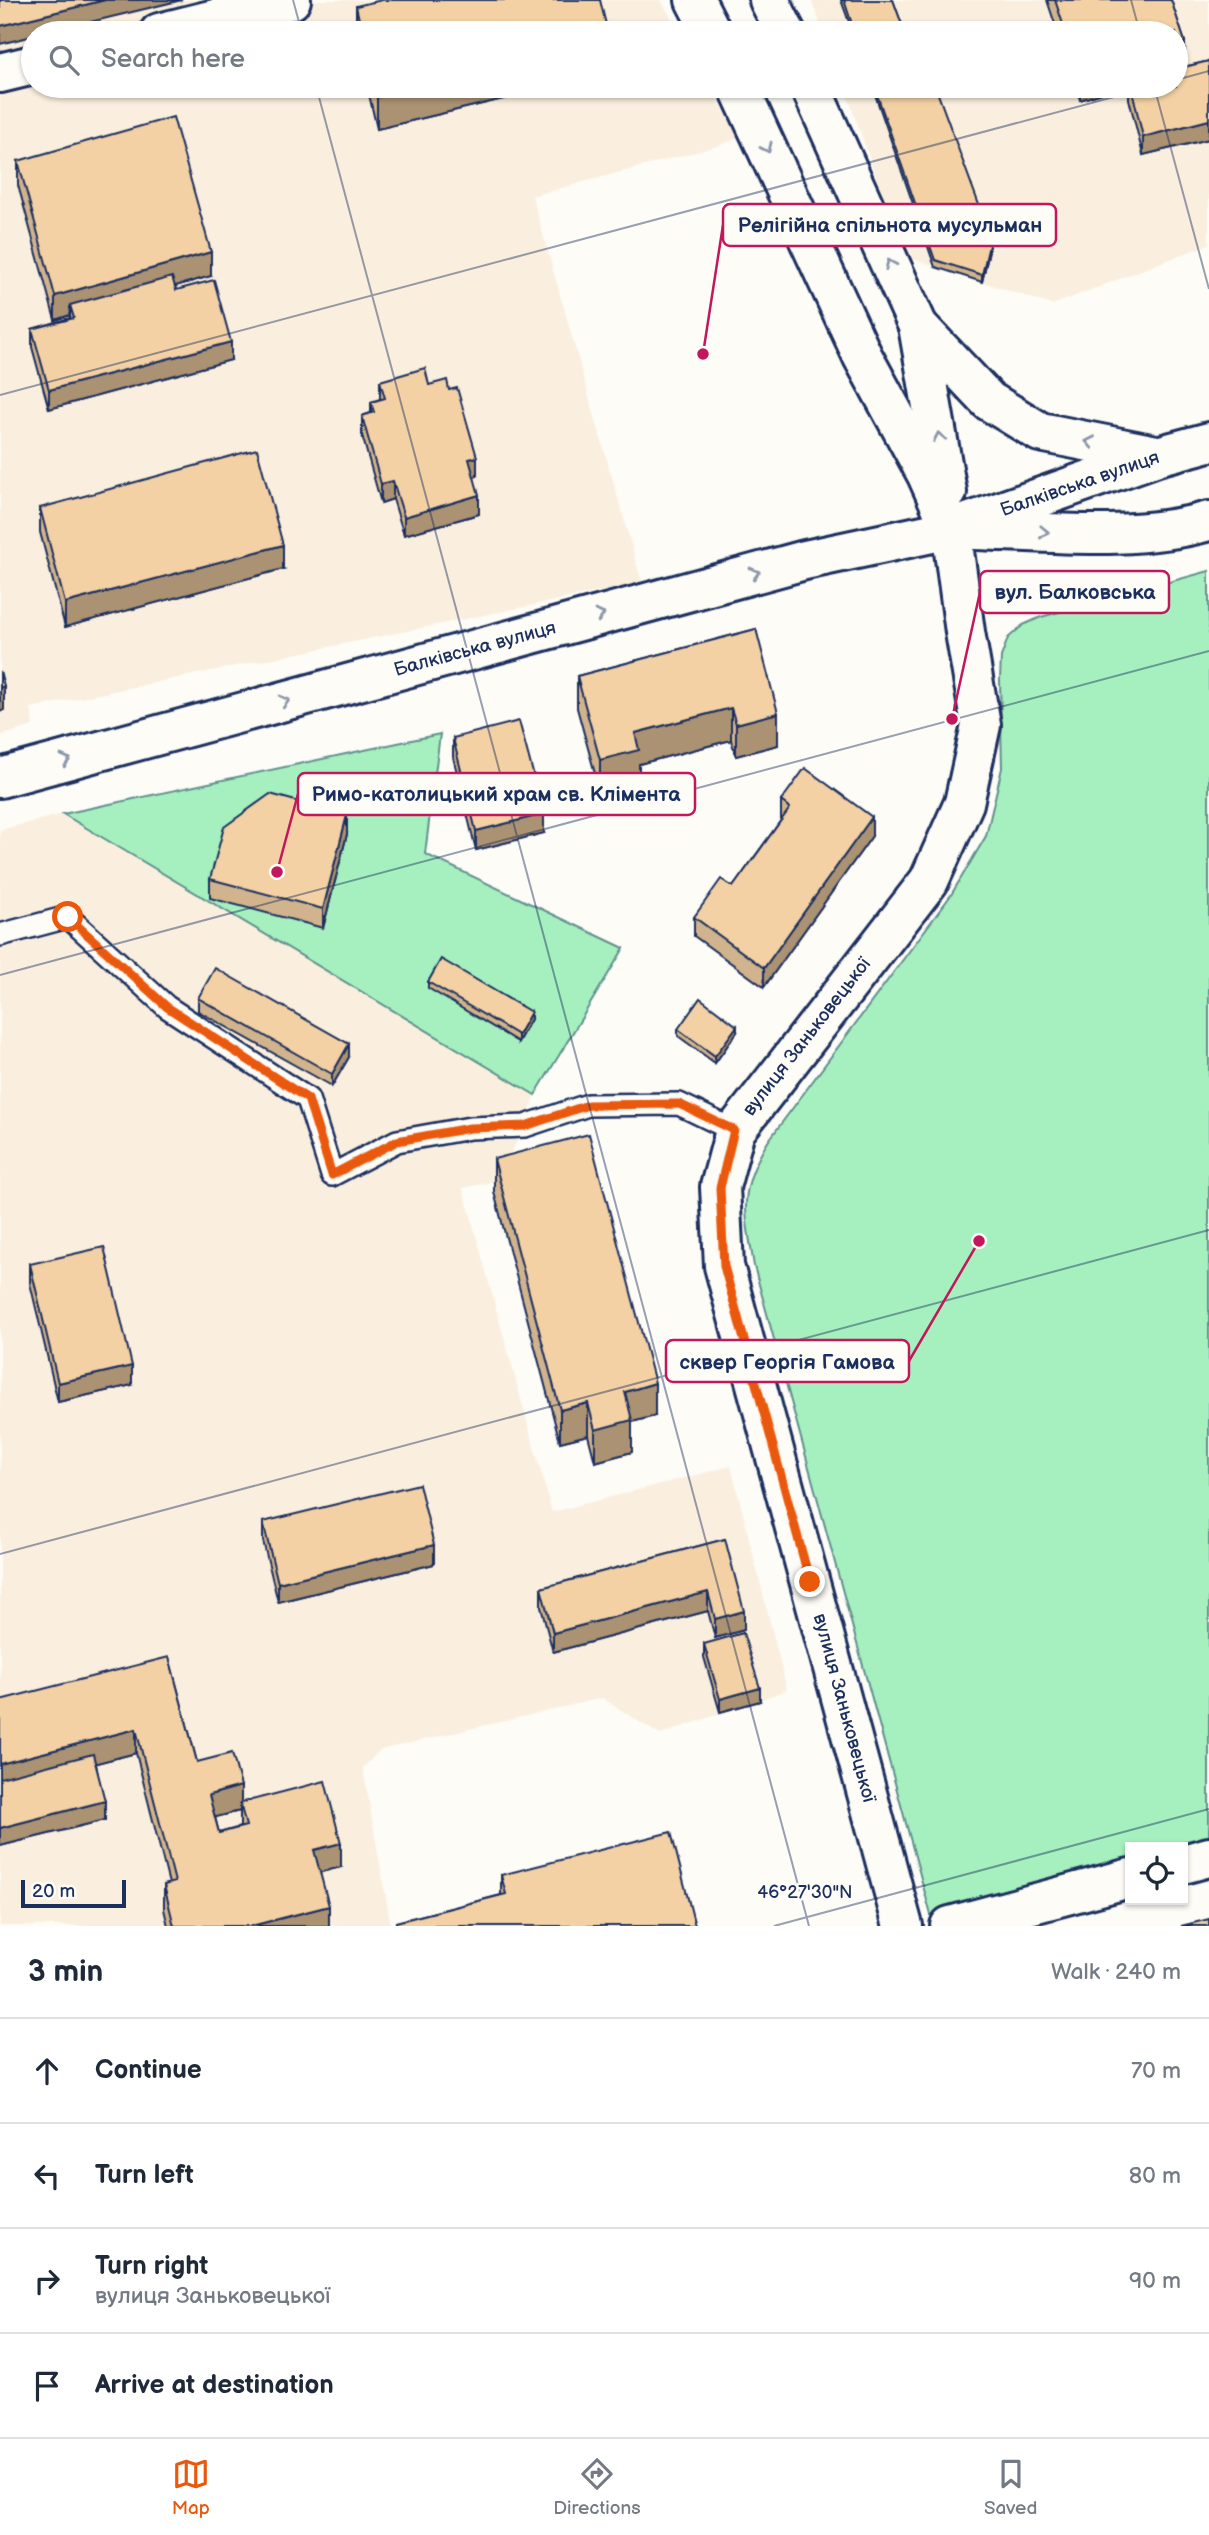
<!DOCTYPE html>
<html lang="en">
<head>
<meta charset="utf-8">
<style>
  :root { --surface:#fff; --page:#f2f2f3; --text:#1f2937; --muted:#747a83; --line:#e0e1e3; --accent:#ea580c }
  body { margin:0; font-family:"Balsamiq Sans",sans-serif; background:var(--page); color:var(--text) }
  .controls { position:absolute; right:21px; bottom:21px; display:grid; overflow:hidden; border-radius:0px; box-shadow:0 2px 5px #0004 }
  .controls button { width:63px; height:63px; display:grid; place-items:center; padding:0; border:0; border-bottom:2px solid var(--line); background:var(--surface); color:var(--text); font:35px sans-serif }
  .scale { position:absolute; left:21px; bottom:18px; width:105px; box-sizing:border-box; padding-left:7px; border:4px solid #1b2f5e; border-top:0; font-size:19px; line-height:24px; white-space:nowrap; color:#1b2f5e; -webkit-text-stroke:5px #fdfcf7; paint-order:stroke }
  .stop { position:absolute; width:21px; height:21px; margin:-16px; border:5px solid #ea580c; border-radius:50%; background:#fff }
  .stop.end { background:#ea580c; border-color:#fff; box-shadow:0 2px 7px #0008 }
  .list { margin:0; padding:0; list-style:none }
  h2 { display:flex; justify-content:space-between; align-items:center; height:91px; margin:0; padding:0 28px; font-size:30px }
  h2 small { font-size:23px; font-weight:400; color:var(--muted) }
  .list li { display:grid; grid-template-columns:46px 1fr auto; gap:21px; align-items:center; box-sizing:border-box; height:105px; padding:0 28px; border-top:2px solid var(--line) }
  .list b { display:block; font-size:26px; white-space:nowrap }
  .list p { margin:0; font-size:23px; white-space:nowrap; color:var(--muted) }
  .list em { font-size:23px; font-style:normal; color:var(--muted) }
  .icon { flex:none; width:38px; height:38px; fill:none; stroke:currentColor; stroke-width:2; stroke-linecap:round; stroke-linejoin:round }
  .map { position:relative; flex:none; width:1209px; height:1926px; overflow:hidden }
  .search { position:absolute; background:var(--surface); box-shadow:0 2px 5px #0004; left:21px; right:21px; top:21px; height:77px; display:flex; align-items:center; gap:18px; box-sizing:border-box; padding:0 24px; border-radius:38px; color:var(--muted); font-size:26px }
  .sheet { height:511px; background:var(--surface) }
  nav { display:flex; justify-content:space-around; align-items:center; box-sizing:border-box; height:98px; border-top:2px solid var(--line); background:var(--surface); font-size:19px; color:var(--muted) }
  nav a { display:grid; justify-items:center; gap:4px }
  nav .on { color:var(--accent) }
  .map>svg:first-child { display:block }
</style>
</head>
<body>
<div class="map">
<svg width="1209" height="1926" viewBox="0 0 1209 1926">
  <rect width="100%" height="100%" fill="#fdfcf7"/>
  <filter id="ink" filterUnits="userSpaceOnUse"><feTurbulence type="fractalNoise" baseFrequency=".0143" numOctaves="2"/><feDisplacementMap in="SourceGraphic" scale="14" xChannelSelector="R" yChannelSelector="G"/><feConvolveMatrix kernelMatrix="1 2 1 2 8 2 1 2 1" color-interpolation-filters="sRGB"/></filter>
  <g filter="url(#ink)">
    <g fill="#faefde">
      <polygon points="0,0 661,0 680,33 33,33 33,86 710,86 740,137 718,146 532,196 642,583 31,708 33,726 0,736"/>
      <polygon points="811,0 1209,0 1209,244 1052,305 904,256 844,86 1176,86 1176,33 824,33"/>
      <polygon points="63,814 535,1095 525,1126 496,1181 463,1188 552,1512 731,1466 787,1690 660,1735 602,1698 380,1750 363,1768 391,1926 0,1926 0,830"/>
    </g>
    <g fill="#a6f0bf" stroke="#60908e" stroke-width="2">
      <path d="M1209,571V1845L1130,1847V1868L934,1926L754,1266C745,1210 737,1191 769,1140L951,895L986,836L1002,768L1000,680L1001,657L1008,638L1023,625L1041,617Z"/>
      <polygon points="440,734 425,854 624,948 535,1095 63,814"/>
    </g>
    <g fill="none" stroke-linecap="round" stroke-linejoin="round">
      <g stroke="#1b2f5e" stroke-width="26">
        <polyline id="lane" points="0,935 68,917 167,1007 308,1099 332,1175 397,1141 470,1128 525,1126 588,1105 679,1104 735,1131"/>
      </g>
      <g stroke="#1b2f5e" stroke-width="44">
        <g id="street">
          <polyline points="159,33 291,0"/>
          <polyline points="0,73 33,65"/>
          <polyline points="1183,1864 1209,1857"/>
          <polyline points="903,1926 724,1266 720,1187 735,1131 929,881 964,803 981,725 965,632 951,529"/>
          <polyline points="950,1926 1130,1878"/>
        </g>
      </g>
      <g stroke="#1b2f5e" stroke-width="44">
        <g id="secondary">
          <polyline points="695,0 712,33"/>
          <polyline points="769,0 786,33"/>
          <polyline points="738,86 863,357 927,475 951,529"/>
          <polyline points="810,86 918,326 947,492"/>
          <polyline points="918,326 989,401 1040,432 1156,455"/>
          <path d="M974,530C1052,532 1133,542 1209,521"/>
          <polyline points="0,778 805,560 951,529 1157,456 1209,442"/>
        </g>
      </g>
      <use href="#lane" stroke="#fdfcf7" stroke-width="21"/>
      <use href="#street" stroke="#fdfcf7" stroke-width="38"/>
      <use href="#secondary" stroke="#fdfcf7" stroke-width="38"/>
    </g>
    <g fill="#d1b48d" stroke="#1b2f5e" stroke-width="2" fill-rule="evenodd">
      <polygon points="841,0 893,0 905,33 853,33"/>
      <polygon points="1047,0 1171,0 1185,42 1185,66 1179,68 1209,61 1209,139 1143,155 1129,99 1129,86 1176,86 1176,33 1058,33"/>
      <polygon points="356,6 608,33 356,33"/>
      <polygon points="367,86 558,86 377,129"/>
      <polygon points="872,86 935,86 989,251 982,282 935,267"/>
      <polygon points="1076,86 1125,86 1080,100"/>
      <polygon points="18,161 211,276 175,286 176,290 231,360 49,409 32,347 32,329 70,318 70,315 55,320 18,185"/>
      <polygon points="380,381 429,385 477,476 474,477 479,514 404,535 393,499 381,503 362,435 362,416 371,413 371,402 380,399"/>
      <polygon points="40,508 283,569 65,627 40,532"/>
      <polygon points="756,629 778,745 736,756 731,740 639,764 639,782 600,792 577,708 577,676"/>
      <polygon points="453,738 544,833 476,850 453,757"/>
      <polygon points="781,801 872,836 764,987 694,936 694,917 733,887 781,820"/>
      <polygon points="347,834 323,928 210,898 210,879"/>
      <polygon points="428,982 531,1019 518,1042 428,988"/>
      <polygon points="198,998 349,1057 332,1086 198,1011"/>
      <polygon points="678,1029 737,1032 715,1063 678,1036"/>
      <polygon points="494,1159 655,1416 632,1422 632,1452 595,1462 588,1435 560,1442 494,1192"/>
      <polygon points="30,1264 132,1385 58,1402 30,1283"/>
      <polygon points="263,1522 434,1564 278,1602 263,1541"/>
      <polygon points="725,1539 744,1630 715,1638 708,1611 553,1652 541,1607 541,1588"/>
      <polygon points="704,1644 760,1701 720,1712 704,1657"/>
      <path d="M169,1657L197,1762L241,1802L341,1867L320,1872L329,1926H168L164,1909V1885L169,1884L136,1753L96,1763L105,1820L0,1846ZM240,1811V1827L219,1833L215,1817Z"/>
      <polygon points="501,1875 695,1926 396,1926 396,1922 501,1895"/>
    </g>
    <g fill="#aa9273" stroke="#1b2f5e" stroke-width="2">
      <polygon points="105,0 182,0 45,33 33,33 33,36 0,44 0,26"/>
      <polygon points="1185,42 1185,66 1176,69 1176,45"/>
      <polygon points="423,86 558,86 377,129 377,97"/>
      <polygon points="1080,86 1125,86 1080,100"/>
      <polygon points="1209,120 1209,139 1143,155 1143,137"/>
      <polygon points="989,245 989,251 982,282 982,275"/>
      <polygon points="211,252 211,276 73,315 70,305 70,315 55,320 55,296"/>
      <polygon points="231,342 231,360 49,409 49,390"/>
      <polygon points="477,457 477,476 469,478 469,459"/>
      <polygon points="393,481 393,499 381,503 381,484"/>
      <polygon points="479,495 479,514 404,535 404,517"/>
      <polygon points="283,545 283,569 65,627 65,603"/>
      <polygon points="4,686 4,710 0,712 0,688"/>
      <polygon points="731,708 731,740 639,764 639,782 600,792 600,760 635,733"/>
      <polygon points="778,713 778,745 736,756 736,724"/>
      <polygon points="544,814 544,833 476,850 476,831"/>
      <polygon points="347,815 347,834 323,928 323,909"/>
      <polygon points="872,817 872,836 764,987 764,968"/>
      <polygon points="531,1012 531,1019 518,1042 518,1035"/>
      <polygon points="737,1026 737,1032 715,1063 715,1056"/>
      <polygon points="349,1044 349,1057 332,1086 332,1074"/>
      <polygon points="132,1366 132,1385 58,1402 58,1383"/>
      <polygon points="655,1383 655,1416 632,1422 632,1452 595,1462 595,1430 625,1392"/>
      <polygon points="588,1403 588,1435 560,1442 560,1410"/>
      <polygon points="434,1545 434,1564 278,1602 278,1583"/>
      <polygon points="708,1592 708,1611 553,1652 553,1633"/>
      <polygon points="744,1611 744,1630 715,1638 715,1619"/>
      <polygon points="760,1688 760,1701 720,1712 720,1699"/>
      <polygon points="136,1729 136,1753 0,1788 0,1764"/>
      <polygon points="241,1786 241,1809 240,1803 240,1811 209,1819 209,1795"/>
      <polygon points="105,1801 105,1820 0,1846 0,1828"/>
      <polygon points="341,1843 341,1867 314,1874 314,1850"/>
      <polygon points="329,1906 329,1926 251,1926"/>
    </g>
    <g fill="#f3d1a4" stroke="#1b2f5e" stroke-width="2">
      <polygon points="0,0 105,0 0,26"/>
      <polygon points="382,0 600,0 608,33 362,33 356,6"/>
      <polygon points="844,0 893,0 905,33 855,33"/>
      <polygon points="1055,0 1171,0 1185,42 1176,45 1176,33 1066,33"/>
      <polygon points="1209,61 1209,120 1143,137 1131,86 1176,86 1176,69"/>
      <polygon points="375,86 423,86 377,97"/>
      <polygon points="874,86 935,86 982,213 989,245 982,275 935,260"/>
      <polygon points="173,117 211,252 55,296 18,161"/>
      <polygon points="172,277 176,290 214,280 231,342 49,390 32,329 74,318 70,305"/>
      <polygon points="425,368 429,385 447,380 449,390 457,388 477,457 469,459 479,495 404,517 393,481 381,484 362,416 374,412 371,402 385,398 380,381"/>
      <polygon points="257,449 283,545 65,603 40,508"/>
      <polygon points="756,629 778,713 736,724 731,708 635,733 639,750 600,760 577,676"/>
      <polygon points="0,671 4,686 0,688"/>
      <polygon points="519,721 544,814 476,831 453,738"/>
      <polygon points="805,768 872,817 764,968 694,917 721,879 733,887 790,808 781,801"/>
      <polygon points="270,794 347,815 323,909 210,879 224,827"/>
      <polygon points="441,959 531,1012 518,1035 428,982"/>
      <polygon points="215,968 349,1044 332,1074 198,998"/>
      <polygon points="700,998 737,1026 715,1056 678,1029"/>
      <polygon points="589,1134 655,1383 625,1392 632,1420 595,1430 588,1403 560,1410 494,1159"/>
      <polygon points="104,1247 132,1366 58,1383 30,1264"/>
      <polygon points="419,1484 434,1545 278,1583 263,1522"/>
      <polygon points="725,1539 744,1611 715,1619 708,1592 553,1633 541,1588"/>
      <polygon points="743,1633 760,1688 720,1699 704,1644"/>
      <polygon points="169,1657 197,1762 232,1753 241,1786 209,1795 219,1833 246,1826 240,1803 325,1781 341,1843 314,1850 329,1906 251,1926 174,1926 164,1885 175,1882 136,1729 0,1764 0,1700"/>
      <polygon points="93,1754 105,1801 0,1828 0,1778"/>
      <polygon points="671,1832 695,1926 397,1926 396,1922 506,1894 501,1875"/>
      <polygon points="1209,1919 1209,1926 1181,1926"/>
    </g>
    <defs><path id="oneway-chevron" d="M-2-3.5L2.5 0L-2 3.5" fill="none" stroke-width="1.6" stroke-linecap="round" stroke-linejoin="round" transform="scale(1.75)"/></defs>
    <g stroke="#8c96aa">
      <use href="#oneway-chevron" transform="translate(767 148) rotate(65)"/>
      <use href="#oneway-chevron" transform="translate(890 264) rotate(-114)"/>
      <use href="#oneway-chevron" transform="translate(939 437) rotate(-101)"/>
      <use href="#oneway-chevron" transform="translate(1090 442) rotate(-169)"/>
      <use href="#oneway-chevron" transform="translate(1044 532) rotate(2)"/>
      <use href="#oneway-chevron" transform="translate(755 573) rotate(-15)"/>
      <use href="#oneway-chevron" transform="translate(600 615) rotate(-15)"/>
      <use href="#oneway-chevron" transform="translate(285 701) rotate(-15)"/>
      <use href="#oneway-chevron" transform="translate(66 760) rotate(-15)"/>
    </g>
  </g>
  <g fill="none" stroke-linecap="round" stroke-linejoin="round" filter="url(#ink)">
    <polyline stroke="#ea580c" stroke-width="9" points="68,917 167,1007 308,1099 332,1175 397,1141 470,1128 525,1126 588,1105 679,1104 734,1130 720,1188 724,1266 810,1582"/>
  </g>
  <path fill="none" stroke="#1b2f5e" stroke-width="2" stroke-opacity="0.45" d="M293,0L302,33M1131,0L1140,33M1176,80L1209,71M316,86L809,1926M1154,86L1209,289M0,395L1155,86M0,975L1209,651M0,1554L1209,1230M774,1926L1209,1809"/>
  <g text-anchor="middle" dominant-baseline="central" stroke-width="5" stroke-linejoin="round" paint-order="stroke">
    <g font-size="19" fill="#1b2f5e" stroke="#fdfcf7">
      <text transform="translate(1080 484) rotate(-19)">Балківська вулиця</text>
      <text transform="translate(475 649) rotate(-15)">Балківська вулиця</text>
      <text transform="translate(807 1037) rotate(-52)">вулиця Заньковецької</text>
      <text transform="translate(844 1708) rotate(75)">вулиця Заньковецької</text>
    </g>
  </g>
  <g font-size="18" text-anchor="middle" fill="#1b2f5e" stroke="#fdfcf7" stroke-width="5" stroke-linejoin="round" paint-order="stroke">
    <text x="805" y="1898">46°27'30"N</text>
  </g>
  <path fill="none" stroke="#c2185b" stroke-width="2.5" d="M703 354L723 225M952 719L980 592M277 872L298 794M979 1241L909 1361"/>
  <g fill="#c2185b" stroke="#fdfcf7" stroke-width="2.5">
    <circle cx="703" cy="354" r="7"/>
    <circle cx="952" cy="719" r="7"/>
    <circle cx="277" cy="872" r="7"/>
    <circle cx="979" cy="1241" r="7"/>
  </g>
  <g fill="#fdfcf7" stroke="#c2185b" stroke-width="2.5">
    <rect x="723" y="204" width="333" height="42" rx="7"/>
    <rect x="980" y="571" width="189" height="42" rx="7"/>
    <rect x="298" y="773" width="397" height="42" rx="7"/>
    <rect x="666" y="1340" width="243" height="42" rx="7"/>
  </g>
  <g font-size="21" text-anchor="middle" font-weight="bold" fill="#1b2f5e">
    <text x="890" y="232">Релігійна спільнота мусульман</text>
    <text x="1075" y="599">вул. Балковська</text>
    <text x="496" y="801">Римо-католицький храм св. Клімента</text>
    <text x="787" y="1369">сквер Георгія Гамова</text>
  </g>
</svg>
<div class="controls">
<button><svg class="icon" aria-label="locate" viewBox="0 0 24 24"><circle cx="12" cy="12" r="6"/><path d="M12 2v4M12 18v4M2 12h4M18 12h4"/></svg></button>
</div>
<div class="scale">20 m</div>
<div class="stop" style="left:68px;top:917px"></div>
<div class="stop end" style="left:810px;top:1582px"></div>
<div class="search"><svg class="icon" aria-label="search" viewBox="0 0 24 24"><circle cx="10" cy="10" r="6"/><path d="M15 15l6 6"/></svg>Search here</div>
</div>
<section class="sheet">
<h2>3 min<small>Walk · 240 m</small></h2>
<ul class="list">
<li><svg class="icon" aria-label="ahead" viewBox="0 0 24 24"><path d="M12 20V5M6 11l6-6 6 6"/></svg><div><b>Continue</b></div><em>70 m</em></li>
<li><svg class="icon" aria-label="left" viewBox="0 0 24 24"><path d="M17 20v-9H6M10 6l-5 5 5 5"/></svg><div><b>Turn left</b></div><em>80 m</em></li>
<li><svg class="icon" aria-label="right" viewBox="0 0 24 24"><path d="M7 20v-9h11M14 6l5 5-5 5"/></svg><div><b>Turn right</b><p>вулиця Заньковецької</p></div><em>90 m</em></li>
<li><svg class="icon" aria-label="arrive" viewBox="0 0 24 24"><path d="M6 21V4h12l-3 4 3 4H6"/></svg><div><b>Arrive at destination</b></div></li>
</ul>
</section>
<nav>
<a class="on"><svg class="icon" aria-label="map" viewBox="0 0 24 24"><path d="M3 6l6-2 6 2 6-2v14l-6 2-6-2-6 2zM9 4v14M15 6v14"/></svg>Map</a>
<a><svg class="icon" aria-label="directions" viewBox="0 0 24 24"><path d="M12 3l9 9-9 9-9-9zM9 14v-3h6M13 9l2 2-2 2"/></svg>Directions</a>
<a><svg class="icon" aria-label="saved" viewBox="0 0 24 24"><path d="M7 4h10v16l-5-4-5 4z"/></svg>Saved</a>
</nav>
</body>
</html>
